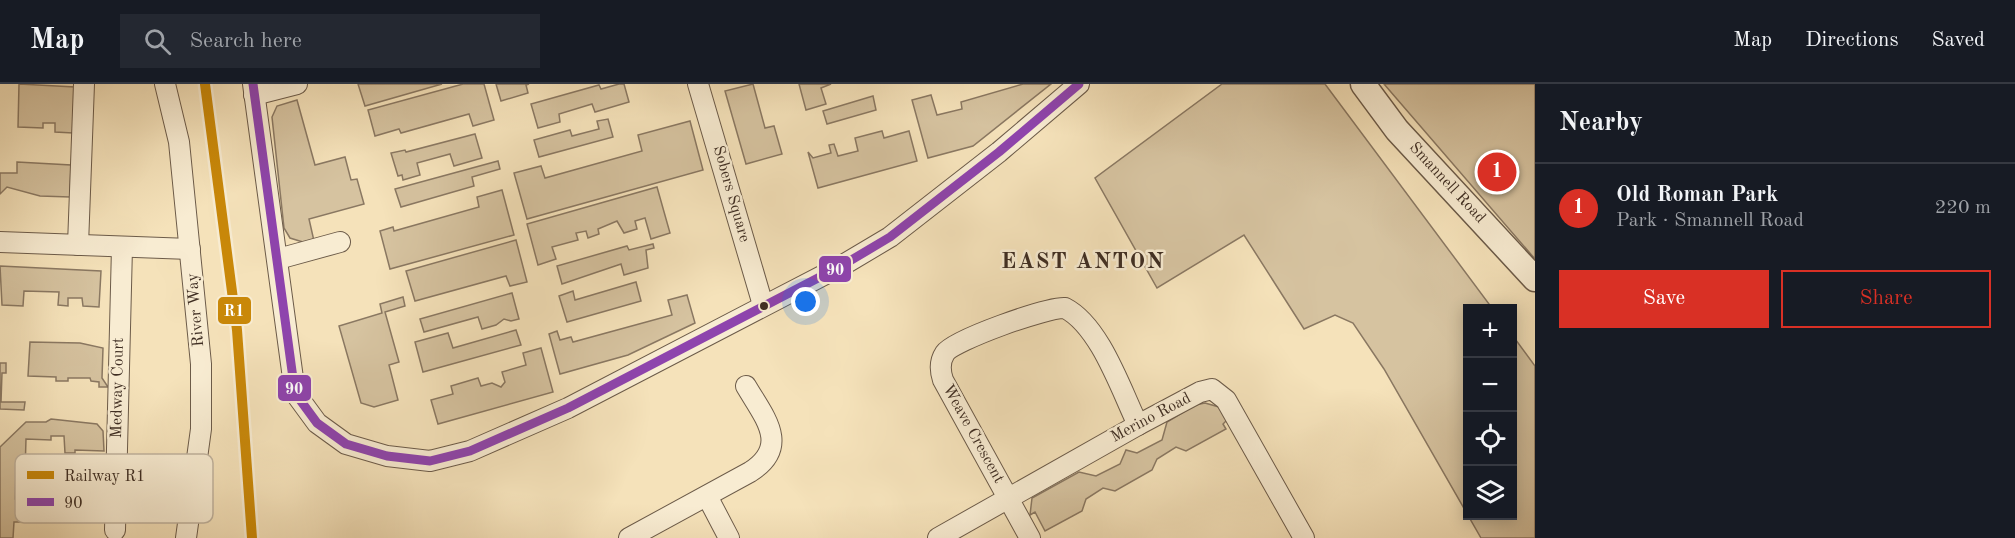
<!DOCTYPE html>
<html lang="en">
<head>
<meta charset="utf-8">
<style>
  :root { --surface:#171b24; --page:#242831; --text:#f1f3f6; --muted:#9ea1a6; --line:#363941; --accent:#d93025 }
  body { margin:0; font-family:"Old Standard TT",serif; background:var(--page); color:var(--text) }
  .controls { position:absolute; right:18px; bottom:18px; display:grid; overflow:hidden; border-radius:0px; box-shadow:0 3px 15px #0003 }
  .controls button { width:54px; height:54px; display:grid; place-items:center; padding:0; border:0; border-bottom:2px solid var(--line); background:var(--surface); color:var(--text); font:30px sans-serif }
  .you { position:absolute; left:806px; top:218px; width:21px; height:21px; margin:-15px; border:4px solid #fff; border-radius:50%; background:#1a73e8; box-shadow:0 0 0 9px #1a73e833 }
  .badge { display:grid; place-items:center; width:39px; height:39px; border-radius:50%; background:var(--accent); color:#fff; font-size:20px; font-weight:700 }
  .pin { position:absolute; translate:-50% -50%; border:3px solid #fff; box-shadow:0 2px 6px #0006 }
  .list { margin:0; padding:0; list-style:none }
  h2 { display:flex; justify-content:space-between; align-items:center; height:78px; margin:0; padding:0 24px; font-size:26px }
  h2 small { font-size:20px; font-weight:400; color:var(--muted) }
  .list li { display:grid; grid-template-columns:39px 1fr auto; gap:18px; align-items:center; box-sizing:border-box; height:90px; padding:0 24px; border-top:2px solid var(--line) }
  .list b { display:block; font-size:22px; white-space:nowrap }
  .list p { margin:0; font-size:20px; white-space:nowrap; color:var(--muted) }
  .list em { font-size:20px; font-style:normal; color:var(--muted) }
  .actions { display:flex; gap:12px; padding:18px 24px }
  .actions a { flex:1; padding:14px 0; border:2px solid var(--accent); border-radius:0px; text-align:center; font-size:21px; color:var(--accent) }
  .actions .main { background:var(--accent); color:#fff }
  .icon { flex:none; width:33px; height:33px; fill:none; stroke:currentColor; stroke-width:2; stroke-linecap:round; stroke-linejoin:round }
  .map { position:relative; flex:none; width:1535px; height:454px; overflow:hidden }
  header { display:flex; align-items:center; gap:36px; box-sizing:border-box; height:84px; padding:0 30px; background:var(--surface); border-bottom:2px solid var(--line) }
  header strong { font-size:28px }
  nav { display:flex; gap:33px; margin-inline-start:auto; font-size:21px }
  .search { width:420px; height:54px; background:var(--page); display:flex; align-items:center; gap:15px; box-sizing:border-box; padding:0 21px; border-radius:0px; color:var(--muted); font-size:22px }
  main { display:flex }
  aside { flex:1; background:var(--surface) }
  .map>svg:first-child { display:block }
</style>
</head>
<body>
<header>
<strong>Map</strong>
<div class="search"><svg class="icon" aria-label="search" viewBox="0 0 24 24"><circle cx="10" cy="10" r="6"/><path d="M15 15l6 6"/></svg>Search here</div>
<nav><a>Map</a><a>Directions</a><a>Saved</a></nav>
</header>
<main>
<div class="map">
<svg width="1535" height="454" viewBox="0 0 1535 454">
  <rect width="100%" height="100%" fill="#f5e2ba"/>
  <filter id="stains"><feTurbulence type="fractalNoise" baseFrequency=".00333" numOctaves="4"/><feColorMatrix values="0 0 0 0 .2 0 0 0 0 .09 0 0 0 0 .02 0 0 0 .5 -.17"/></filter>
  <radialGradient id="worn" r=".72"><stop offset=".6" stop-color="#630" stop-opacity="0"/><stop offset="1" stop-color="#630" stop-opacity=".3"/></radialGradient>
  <g fill="#d6c3a0" stroke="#8a7862" stroke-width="1.5">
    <polygon points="19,0 75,3 73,49 55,48 55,39 43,39 43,44 18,43"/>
    <polygon points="358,0 442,0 365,22"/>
    <polygon points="463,0 484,0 494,36 473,42 469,30 401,49 399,45 375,52 368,26"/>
    <polygon points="496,0 529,0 526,1 528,9 501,17"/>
    <polygon points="619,0 624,0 629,18 595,28 592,20 559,30 560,38 538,44 531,20 599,1 601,5"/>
    <polygon points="753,0 765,44 774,42 782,70 746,80 725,7"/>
    <polygon points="799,0 831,0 821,4 826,20 806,26"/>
    <polygon points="1023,0 1051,0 973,62 928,74 912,16 931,11 937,31 962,25 961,18"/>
    <polygon points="1222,0 1325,0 1492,224 1468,225 1468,432 1512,432 1513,252 1535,282 1535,454 1481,454 1384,285 1353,239 1335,231 1304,245 1244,151 1157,204 1095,94"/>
    <polygon points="1384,0 1535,0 1535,175"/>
    <polygon points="873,12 876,26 827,40 823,27"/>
    <polygon points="297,16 315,81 345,73 351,96 357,95 364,120 309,135 314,157 306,159 290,154 284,144 272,33 277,22"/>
    <polygon points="608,35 613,53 539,73 534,56 570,46 572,52 599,45 597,37"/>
    <polygon points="690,37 703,86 527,135 514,89 541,82 545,94 642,67 638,51"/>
    <polygon points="882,47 884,54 909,47 917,77 818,104 808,68 813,74 831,69 829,61 834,60 838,72 858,67 855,54"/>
    <polygon points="475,50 482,74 454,82 450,70 417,79 420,91 403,96 402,91 398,92 391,69 405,66 406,68"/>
    <polygon points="498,77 500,85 472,93 474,102 401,123 395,105"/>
    <polygon points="17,78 71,81 70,113 40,112 7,103 0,110 0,89 17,89"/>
    <polygon points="657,103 670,149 651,155 645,134 635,137 637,145 624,149 617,137 598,145 599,150 588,154 586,147 576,149 578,156 552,163 556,175 538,181 527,140"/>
    <polygon points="502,106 514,151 390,185 380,147 393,143 394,147 479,123 477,113"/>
    <polygon points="516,156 527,198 510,202 506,192 415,217 406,187"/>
    <polygon points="653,160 654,164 646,166 648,184 624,191 621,180 562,200 557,182 627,162 629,166"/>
    <polygon points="0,182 101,187 99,223 83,222 82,214 68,214 68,222 58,221 59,208 24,207 23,222 2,221"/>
    <polygon points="636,198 641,217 567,238 559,212 573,207 575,216"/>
    <polygon points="512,209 519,235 511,237 504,235 496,241 482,245 478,233 424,248 420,235"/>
    <polygon points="687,211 695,239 628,271 560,290 549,250 557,247 560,256 571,253 573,258 672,231 668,216"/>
    <polygon points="403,213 405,222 385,228 399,278 389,281 398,316 374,323 361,319 339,242 382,229 380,220"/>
    <polygon points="516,246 521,261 423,288 415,258 448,249 453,264"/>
    <polygon points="30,258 80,259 103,264 102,294 108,303 99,303 99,298 91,297 90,294 68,294 68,297 56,297 56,293 28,292"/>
    <polygon points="541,264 553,308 438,340 431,316 453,310 451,302 478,294 481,302 492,299 501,303 505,298 502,288 526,281 523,269"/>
    <polygon points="0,279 6,279 6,289 2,289 1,318 25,318 24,326 0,325"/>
    <polygon points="1205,319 1219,323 1228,335 1223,340 1226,345 1186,367 1176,363 1157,375 1152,386 1115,407 1103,404 1086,415 1082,427 1045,447 1035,428 1030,431 1032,414 1079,388 1096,392 1120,380 1126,366 1137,369 1162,356 1167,338 1195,321"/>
    <polygon points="51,335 97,340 103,347 104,367 75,366 75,369 65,369 64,352 51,352 51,356 26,355 25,389 16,389 15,415 22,416 22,438 14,438 13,454 0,454 0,363 26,338 46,338"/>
  </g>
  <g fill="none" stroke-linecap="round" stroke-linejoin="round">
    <g stroke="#6c5b49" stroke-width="22">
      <g id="minor">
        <polyline points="165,0 179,58 201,280 201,345 186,454"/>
        <polyline points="253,0 295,309 317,339 346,360 387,372 430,377 470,367 568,324 843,181 890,153 999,68 1079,0"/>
        <polyline points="698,0 763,221"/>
        <polyline points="254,11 297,0"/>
        <polyline points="0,158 190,165"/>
        <polyline points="78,161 84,0"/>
        <polyline points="278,175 340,158"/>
        <polyline points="707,412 729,454"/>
        <polyline points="115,446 122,163"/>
        <path d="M629,454L750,388C791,362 764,333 746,302"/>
        <polyline points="938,454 1138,341 1200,308 1212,305 1226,316 1304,454"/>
        <path d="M1030,454L943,296C940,287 939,278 945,269C954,256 1047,223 1065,224C1100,242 1121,306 1138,341"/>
      </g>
    </g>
    <g stroke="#6c5b49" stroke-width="27">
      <polyline id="tertiary" points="1363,0 1397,46 1535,195"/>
    </g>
    <use href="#minor" stroke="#f8ecd2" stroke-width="20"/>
    <use href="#tertiary" stroke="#f8ecd2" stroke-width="24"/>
    <g stroke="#f8ecd2" stroke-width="14">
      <polyline id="bus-1" points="253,0 295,309 317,339 346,360 387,372 430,377 470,367 568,324 843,181 890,153 999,68 1079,0"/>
    </g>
    <use href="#bus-1" stroke="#8e44ad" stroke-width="9"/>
    <g stroke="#f8ecd2" stroke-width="15">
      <polyline id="rail-1" points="205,0 237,246 252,454"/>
    </g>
    <use href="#rail-1" stroke="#c98809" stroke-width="10"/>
  </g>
  <circle fill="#3f2e23" stroke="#f8ecd2" stroke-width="2" cx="764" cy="222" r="5"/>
  <g text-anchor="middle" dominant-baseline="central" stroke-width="5" stroke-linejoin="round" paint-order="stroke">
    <g font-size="16" fill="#3f2e23" stroke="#f8ecd2">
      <text transform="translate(1447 99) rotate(47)">Smannell Road</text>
      <text transform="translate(731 110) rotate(74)">Sobers Square</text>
      <text transform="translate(196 226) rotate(-95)">River Way</text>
      <text transform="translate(118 304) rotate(-89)">Medway Court</text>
      <text transform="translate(1151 334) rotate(-28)">Merino Road</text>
      <text transform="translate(973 350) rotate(61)">Weave Crescent</text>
    </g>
    <g font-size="22" font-weight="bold" letter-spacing="1.5" fill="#3f2e23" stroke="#f8ecd2">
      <text x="1083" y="178">EAST ANTON</text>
    </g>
  </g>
  <rect x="15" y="370" width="198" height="69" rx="9" fill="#f8ecd2" stroke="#c0b39e" stroke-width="1.5"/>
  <rect x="27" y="387" width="27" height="8" fill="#c98809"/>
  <rect x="27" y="414" width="27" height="8" fill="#8e44ad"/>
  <g font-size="16" fill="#3f2e23">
    <text x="64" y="397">Railway R1</text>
    <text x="64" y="424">90</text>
  </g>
  <g stroke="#f8ecd2" stroke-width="2">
    <rect x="818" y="171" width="34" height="28" rx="6" fill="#8e44ad"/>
    <rect x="217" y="212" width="35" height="29" rx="6" fill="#c98809"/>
    <rect x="277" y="290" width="35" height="28" rx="6" fill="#8e44ad"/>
  </g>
  <g font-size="16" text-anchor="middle" font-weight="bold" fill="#fff">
    <text x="835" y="191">90</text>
    <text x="234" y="232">R1</text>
    <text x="294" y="310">90</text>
  </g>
  <rect width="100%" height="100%" filter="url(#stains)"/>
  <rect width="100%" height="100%" fill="url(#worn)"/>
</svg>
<div class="controls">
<button>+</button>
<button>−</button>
<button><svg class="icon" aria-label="locate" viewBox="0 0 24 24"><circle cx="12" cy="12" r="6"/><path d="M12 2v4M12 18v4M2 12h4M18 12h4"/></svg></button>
<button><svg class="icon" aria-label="layers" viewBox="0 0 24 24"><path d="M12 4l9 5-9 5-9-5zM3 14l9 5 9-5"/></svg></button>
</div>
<div class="you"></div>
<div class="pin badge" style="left:1497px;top:88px">1</div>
</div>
<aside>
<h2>Nearby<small></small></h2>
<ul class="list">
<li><span class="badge">1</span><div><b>Old Roman Park</b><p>Park · Smannell Road</p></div><em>220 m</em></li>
</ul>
<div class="actions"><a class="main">Save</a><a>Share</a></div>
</aside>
</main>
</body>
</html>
